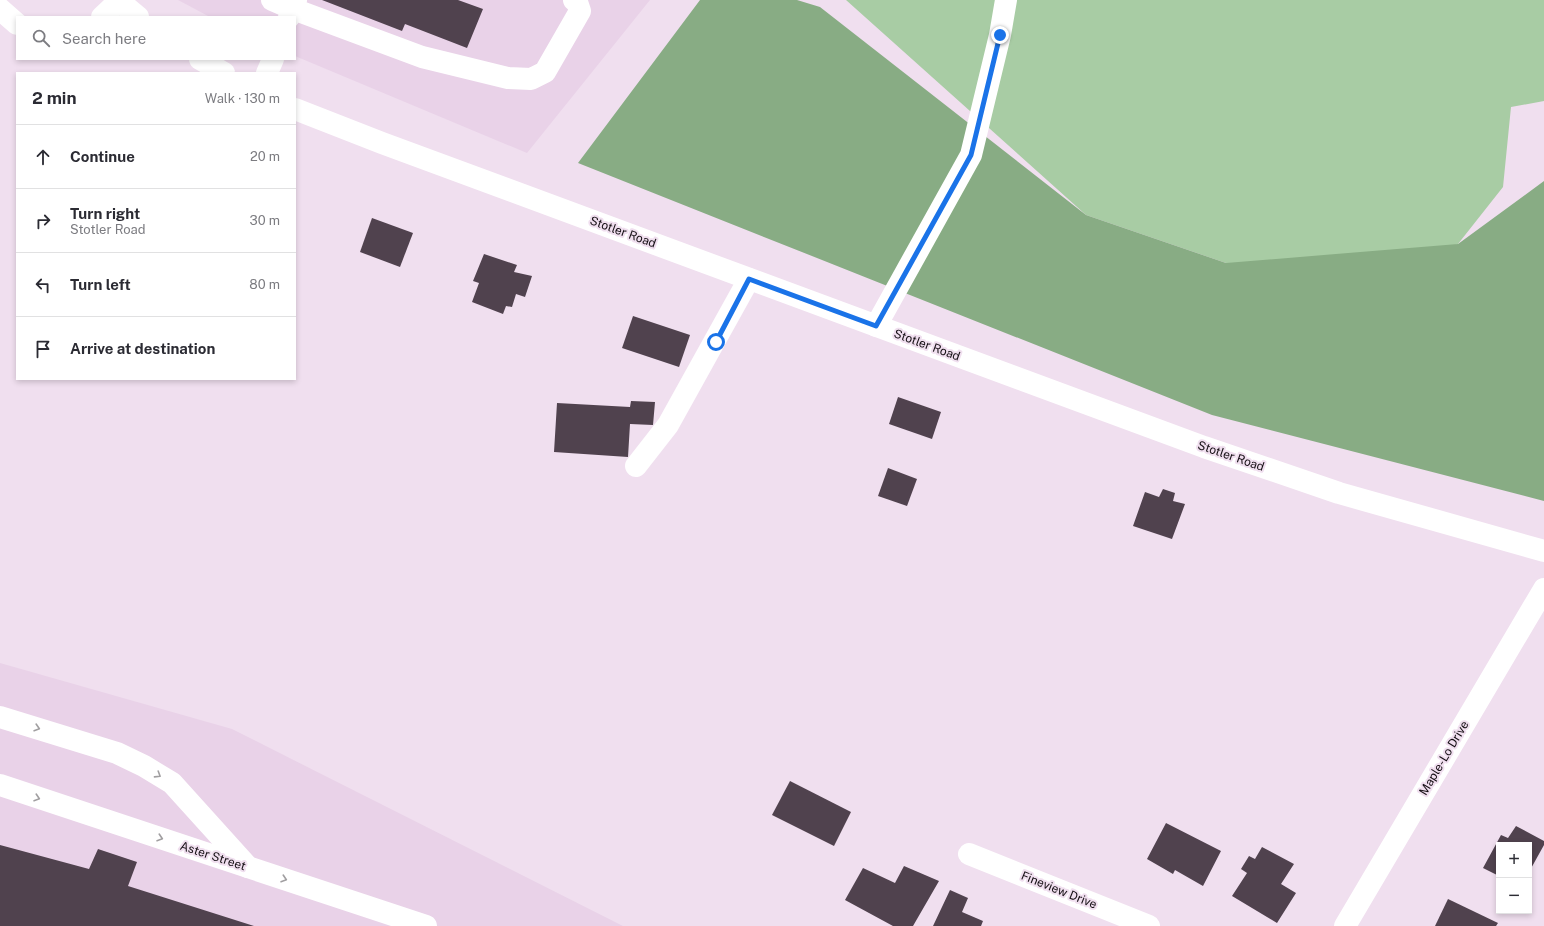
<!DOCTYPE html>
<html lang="en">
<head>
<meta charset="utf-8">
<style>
  :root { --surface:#fff; --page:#f2f2f3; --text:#2b2b33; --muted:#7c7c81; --line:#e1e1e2 }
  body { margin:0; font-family:"Public Sans",sans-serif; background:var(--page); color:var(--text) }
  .controls { position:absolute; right:12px; bottom:12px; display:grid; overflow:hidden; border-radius:0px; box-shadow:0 2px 6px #0003 }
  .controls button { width:36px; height:36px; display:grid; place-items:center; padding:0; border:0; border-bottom:1px solid var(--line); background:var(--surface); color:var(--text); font:20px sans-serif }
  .stop { position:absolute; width:12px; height:12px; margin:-9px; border:3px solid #1a73e8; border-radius:50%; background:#fff }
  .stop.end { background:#1a73e8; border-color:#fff; box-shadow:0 1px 4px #0008 }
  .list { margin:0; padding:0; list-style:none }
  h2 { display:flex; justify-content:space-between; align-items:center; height:52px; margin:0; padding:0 16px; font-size:17px }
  h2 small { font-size:13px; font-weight:400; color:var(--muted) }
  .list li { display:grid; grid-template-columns:26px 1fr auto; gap:12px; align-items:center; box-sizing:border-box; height:64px; padding:0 16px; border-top:1px solid var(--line) }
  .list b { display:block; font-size:15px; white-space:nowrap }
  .list p { margin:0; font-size:13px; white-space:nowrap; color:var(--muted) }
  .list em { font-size:13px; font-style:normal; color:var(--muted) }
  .icon { flex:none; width:22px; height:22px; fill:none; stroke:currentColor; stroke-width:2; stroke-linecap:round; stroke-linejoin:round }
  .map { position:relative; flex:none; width:1544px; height:926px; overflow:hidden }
  .search { position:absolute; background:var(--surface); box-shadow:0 2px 6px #0003; left:16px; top:16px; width:280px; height:44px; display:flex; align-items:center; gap:10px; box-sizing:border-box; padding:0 14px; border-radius:0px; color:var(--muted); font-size:15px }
  .panel { position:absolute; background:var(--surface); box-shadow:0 2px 6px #0003; left:16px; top:72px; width:280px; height:308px; border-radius:0px }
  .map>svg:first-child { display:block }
</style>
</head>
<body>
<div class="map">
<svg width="1544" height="926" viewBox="0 0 1544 926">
  <rect width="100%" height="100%" fill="#f0dfef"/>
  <g fill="#e9d2e8">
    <polygon points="178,0 650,0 527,153 295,56 295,17 210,17"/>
    <polygon points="0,663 232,729 623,926 0,926"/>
  </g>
  <polygon fill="#a8cca4" points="846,0 1544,0 1544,101 1511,107 1503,187 1458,244 1392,271 1226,263 1086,215"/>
  <polygon fill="#88ac84" points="700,0 797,0 820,7 1086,215 1226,263 1458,244 1544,181 1544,501 1212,415 578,163"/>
  <g fill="#50424e">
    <polygon points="322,0 458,0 483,9 467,48 405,24 402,31"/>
    <polygon points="372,218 413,233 400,267 360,252"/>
    <polygon points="484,254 517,265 514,272 532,276 525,297 516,294 512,307 506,306 503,314 472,302 479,283 473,281"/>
    <polygon points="633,316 690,335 679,367 622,348"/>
    <polygon points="898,397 941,412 932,439 889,424"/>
    <polygon points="631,401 655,402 653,425 630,424 628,457 554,452 557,403 630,407"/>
    <polygon points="888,468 917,479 907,506 878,496"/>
    <polygon points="1163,489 1175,493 1173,501 1185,504 1172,539 1133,526 1145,492 1159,497"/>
    <polygon points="790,781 851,812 834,846 772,815"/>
    <polygon points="1166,823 1221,851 1203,886 1175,870 1173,874 1147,859"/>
    <polygon points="1516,826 1544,841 1544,845 1529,872 1529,845 1499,845 1499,876 1483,868 1501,835 1508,838"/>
    <polygon points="0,845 89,869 98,849 137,862 128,886 254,926 0,926"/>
    <polygon points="1262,847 1294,864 1281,884 1296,893 1277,923 1232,896 1247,873 1241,869 1249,856 1255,859"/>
    <polygon points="904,866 939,881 913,926 893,926 845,900 863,868 895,883"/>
    <polygon points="950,890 968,898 962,912 983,921 981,926 933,926"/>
    <polygon points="1448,899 1498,923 1496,926 1435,926"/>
  </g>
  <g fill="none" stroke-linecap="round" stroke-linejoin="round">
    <g stroke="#fff" stroke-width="22">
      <polyline points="118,0 138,17"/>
      <polyline points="272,0 293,9 289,17"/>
      <polyline points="296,0 293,9 422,57 508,78 531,79 545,72 580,11 577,2 574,0"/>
      <polyline points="0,9 17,24"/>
      <polyline points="102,17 119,1"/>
      <polyline points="200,59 224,73"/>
      <polyline points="267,73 273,59"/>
      <polyline points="295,109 382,143 1204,447 1339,493 1544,551"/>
      <polyline points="876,326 971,155 1000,35 1006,0"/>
      <polyline points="636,466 668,425 749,279"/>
      <polyline points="0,717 117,753 144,766 172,783 248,867"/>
      <polyline points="0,785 426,926"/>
      <polyline points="969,854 1149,926"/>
      <polyline points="1345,926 1544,589"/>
    </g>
  </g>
  <defs><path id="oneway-chevron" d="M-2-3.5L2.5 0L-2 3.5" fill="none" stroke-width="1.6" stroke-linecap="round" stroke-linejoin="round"/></defs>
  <g stroke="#a19fa1">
    <use href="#oneway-chevron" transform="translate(37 728) rotate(17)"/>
    <use href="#oneway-chevron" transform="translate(158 775) rotate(32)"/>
    <use href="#oneway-chevron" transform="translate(37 798) rotate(18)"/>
    <use href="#oneway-chevron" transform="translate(160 838) rotate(18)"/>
    <use href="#oneway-chevron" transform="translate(284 879) rotate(18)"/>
  </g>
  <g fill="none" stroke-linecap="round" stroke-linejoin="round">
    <polyline stroke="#1a73e8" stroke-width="5" points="716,342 749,279 876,326 971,155 1000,35"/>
  </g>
  <g text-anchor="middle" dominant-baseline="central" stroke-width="4" stroke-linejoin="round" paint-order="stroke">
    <g font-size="12" fill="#140e13" stroke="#f0dfef">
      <text transform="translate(623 232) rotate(20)">Stotler Road</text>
      <text transform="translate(927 345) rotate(20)">Stotler Road</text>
      <text transform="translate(1231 456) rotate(19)">Stotler Road</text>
      <text transform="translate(1444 758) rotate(-59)">Maple-Lo Drive</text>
      <text transform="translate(213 856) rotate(18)">Aster Street</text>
      <text transform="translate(1059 890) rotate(22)">Fineview Drive</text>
    </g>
  </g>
</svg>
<div class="controls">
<button>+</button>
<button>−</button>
</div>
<div class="stop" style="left:716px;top:342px"></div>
<div class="stop end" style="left:1000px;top:35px"></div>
<div class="search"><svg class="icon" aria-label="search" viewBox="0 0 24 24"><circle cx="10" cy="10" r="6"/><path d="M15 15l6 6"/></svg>Search here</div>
<section class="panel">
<h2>2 min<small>Walk · 130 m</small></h2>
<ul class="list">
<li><svg class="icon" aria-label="ahead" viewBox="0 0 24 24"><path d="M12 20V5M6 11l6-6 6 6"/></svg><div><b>Continue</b></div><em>20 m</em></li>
<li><svg class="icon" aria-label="right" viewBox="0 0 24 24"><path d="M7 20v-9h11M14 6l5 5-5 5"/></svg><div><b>Turn right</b><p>Stotler Road</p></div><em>30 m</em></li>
<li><svg class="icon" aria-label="left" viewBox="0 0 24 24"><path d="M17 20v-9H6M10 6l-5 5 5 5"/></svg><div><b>Turn left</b></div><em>80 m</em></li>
<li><svg class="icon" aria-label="arrive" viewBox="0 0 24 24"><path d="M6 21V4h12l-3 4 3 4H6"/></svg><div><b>Arrive at destination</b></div></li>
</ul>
</section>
</div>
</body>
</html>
